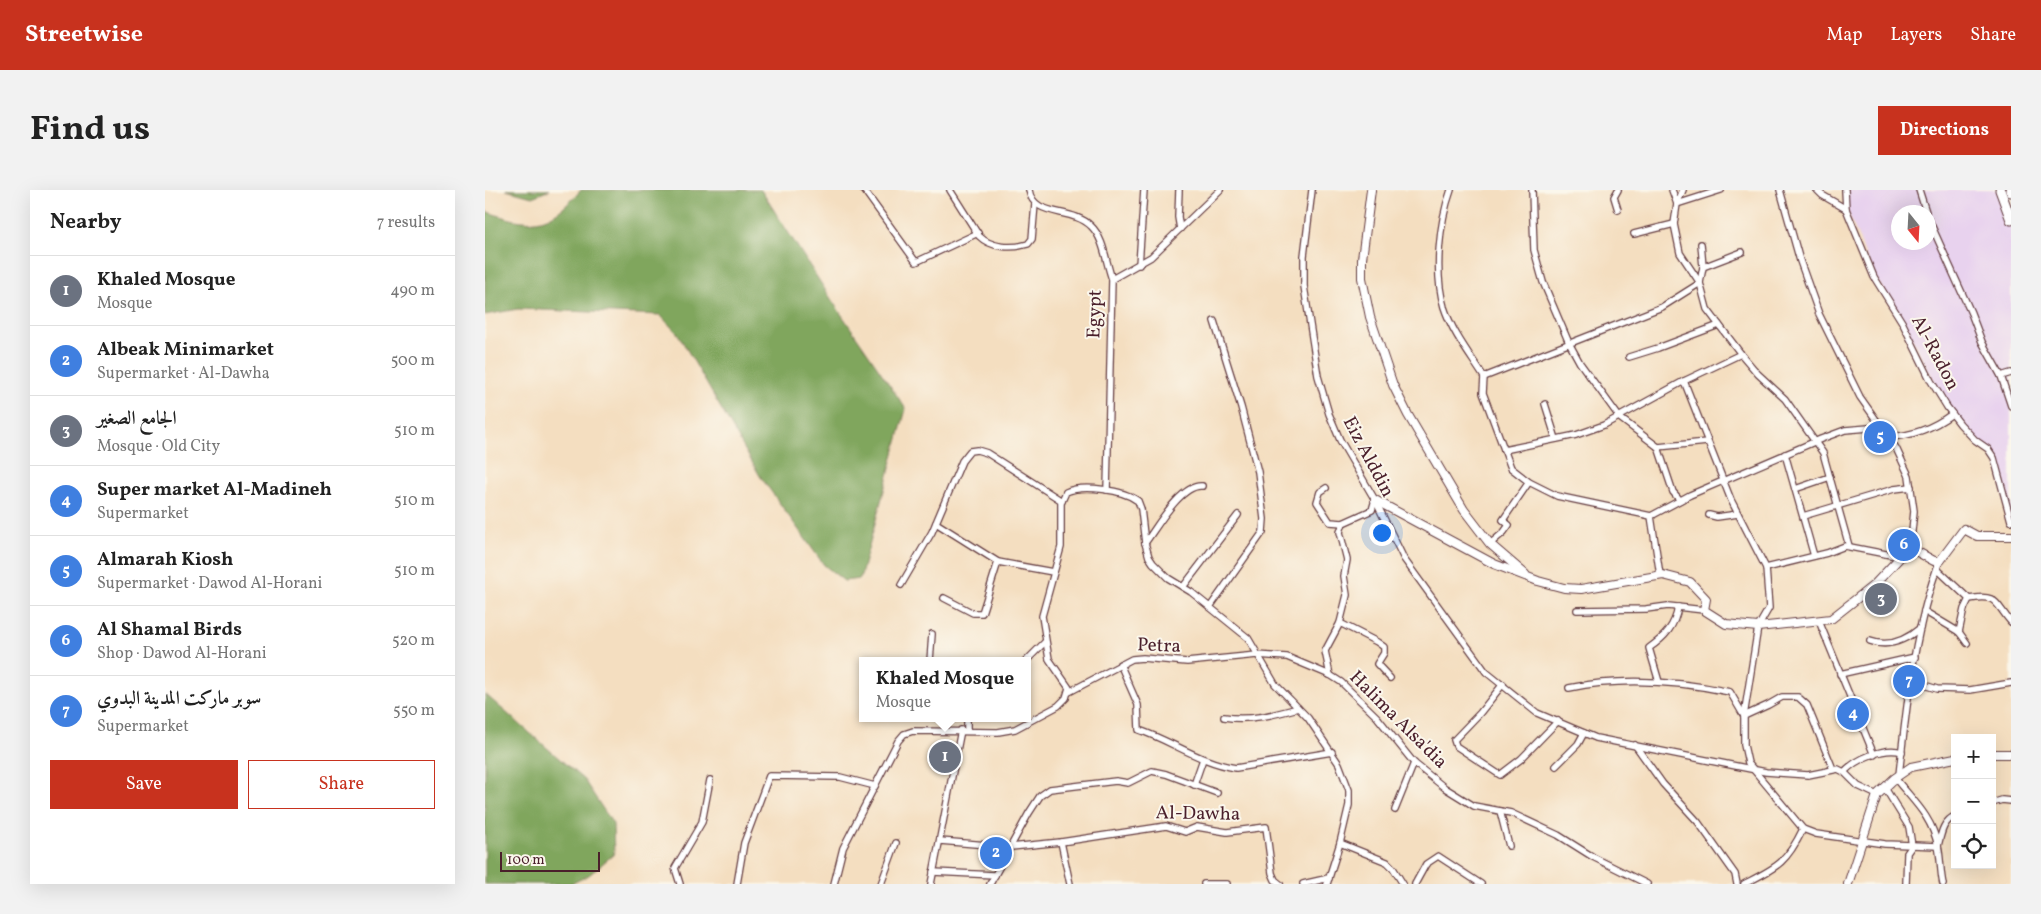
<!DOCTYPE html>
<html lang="en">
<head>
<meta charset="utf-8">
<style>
  :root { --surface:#fff; --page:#f2f2f2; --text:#222; --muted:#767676; --line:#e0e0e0; --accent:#c8321e }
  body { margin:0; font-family:Vollkorn,Amiri,serif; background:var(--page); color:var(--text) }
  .controls { position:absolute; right:15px; bottom:15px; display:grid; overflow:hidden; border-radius:0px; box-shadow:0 5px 20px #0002 }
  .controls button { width:45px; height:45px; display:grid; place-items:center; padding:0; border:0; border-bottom:1px solid var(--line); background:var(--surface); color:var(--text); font:25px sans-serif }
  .compass { position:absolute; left:1406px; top:15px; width:45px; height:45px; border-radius:50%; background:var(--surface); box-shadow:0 5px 20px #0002; rotate:162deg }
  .scale { position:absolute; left:15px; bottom:12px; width:100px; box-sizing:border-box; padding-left:5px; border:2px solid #4a1f2b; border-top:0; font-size:14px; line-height:18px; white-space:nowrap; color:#4a1f2b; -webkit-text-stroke:4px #fbf7ec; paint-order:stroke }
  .you { position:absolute; left:896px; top:342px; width:18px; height:18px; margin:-12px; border:4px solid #fff; border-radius:50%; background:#1a73e8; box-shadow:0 0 0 8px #1a73e833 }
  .badge { display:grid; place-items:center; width:32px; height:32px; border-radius:50%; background:var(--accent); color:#fff; font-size:16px; font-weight:700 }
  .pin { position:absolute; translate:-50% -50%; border:2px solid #fff; box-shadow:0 1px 5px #0006 }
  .popup { position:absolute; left:374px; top:467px; width:172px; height:65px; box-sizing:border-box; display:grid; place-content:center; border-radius:0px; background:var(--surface); filter:drop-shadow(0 1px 4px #0005); font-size:16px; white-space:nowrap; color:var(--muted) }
  .popup b { font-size:19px; color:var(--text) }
  .popup::after { content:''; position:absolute; left:50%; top:100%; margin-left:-10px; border:10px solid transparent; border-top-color:var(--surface) }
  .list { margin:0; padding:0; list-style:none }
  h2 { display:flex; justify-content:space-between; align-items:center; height:65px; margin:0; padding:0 20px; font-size:21px }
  h2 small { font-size:16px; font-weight:400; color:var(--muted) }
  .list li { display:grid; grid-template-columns:32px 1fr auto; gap:15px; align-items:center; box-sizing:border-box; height:70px; padding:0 20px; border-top:1px solid var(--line) }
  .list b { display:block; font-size:19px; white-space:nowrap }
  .list p { margin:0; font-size:16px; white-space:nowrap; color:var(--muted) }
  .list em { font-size:16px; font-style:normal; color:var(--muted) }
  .actions { display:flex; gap:10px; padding:15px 20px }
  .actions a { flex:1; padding:11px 0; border:1px solid var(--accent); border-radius:0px; text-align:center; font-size:18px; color:var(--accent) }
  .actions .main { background:var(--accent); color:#fff }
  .icon { flex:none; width:28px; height:28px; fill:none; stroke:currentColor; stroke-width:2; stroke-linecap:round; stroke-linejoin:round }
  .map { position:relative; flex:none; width:1526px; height:694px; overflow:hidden; border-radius:0px }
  header { display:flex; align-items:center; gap:30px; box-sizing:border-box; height:70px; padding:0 25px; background:var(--accent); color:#fff }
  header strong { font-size:24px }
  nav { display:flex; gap:28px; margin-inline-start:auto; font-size:18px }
  .intro { display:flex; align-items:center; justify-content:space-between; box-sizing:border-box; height:120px; padding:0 30px }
  h1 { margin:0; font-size:35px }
  .button { padding:12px 22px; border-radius:0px; background:var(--accent); color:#fff; font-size:18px; font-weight:700 }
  main { display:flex; gap:30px; padding:0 30px }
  aside { flex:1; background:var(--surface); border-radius:0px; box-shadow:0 5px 20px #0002 }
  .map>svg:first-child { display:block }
</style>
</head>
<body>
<header>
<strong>Streetwise</strong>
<nav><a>Map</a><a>Layers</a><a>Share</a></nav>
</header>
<div class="intro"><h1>Find us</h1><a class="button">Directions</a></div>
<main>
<aside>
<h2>Nearby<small>7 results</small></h2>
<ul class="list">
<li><span class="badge" style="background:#6b7280">1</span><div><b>Khaled Mosque</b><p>Mosque</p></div><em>490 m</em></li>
<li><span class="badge" style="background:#3f7fe0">2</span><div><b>Albeak Minimarket</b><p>Supermarket · Al-Dawha</p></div><em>500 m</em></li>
<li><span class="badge" style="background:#6b7280">3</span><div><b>الجامع الصغير</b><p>Mosque · Old City</p></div><em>510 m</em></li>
<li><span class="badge" style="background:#3f7fe0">4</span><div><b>Super market Al-Madineh</b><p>Supermarket</p></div><em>510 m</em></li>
<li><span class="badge" style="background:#3f7fe0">5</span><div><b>Almarah Kiosh</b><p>Supermarket · Dawod Al-Horani</p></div><em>510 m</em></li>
<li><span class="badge" style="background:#3f7fe0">6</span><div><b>Al Shamal Birds</b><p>Shop · Dawod Al-Horani</p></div><em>520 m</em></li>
<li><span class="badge" style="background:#3f7fe0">7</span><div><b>سوبر ماركت المدينة البدوي</b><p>Supermarket</p></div><em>550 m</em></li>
</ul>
<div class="actions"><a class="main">Save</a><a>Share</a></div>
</aside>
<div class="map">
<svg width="1526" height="694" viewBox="0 0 1526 694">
  <rect width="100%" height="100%" fill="#fbf7ec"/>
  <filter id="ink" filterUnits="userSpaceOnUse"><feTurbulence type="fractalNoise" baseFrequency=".02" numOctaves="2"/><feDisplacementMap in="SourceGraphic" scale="10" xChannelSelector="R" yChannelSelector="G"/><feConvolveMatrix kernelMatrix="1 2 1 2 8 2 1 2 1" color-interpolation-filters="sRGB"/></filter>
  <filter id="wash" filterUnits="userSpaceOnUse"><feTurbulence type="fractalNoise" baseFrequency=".0096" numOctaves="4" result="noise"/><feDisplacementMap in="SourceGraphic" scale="20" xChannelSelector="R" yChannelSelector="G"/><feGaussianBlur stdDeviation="1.12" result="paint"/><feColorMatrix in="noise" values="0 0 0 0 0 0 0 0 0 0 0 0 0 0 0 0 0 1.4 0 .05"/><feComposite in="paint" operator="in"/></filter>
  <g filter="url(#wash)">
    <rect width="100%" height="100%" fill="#f4dec0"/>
    <path fill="#e8d2ee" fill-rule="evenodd" d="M1360,0H1518L1526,18V332H1523L1512,269L1468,226L1416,128L1389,85L1362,20ZM1414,22H1444V52H1414Z"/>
    <g fill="#80a65d" stroke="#656244">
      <polygon points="21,0 65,0 47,7"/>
      <path d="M96,0H276L348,112L421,219L375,389L359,391L339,375L275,286L193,144L175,125L33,119L0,125V21C45,37 63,38 96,0Z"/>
      <polygon points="0,504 99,590 128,634 129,664 104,685 86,694 0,694"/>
    </g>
  </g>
  <g filter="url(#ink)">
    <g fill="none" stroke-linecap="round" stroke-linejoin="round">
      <g stroke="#643c41" stroke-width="8">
        <g id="minor">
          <polyline points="379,0 431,72 493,43"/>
          <path d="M465,0L494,46C506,58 527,59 543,54L547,49L550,14"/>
          <path d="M544,0C548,28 587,17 606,36C619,48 621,73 627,89"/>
          <polyline points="694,0 693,27 695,39"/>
          <polyline points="827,0 819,66 819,96 833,186 844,224 855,250 890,310 919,369 1001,482 1052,523 1111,548 1281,582 1323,585 1353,579 1359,582 1373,596 1392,605"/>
          <path d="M966,0C954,33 949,83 959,117C967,142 985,165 999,187"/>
          <polyline points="1047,0 1049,60 1058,92 1084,153 1095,173 1135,228 1173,257 1188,302 1195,310"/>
          <polyline points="1187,0 1192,14 1189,34 1195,63 1215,93 1222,119 1256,164 1273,184 1300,209 1338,263 1364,356"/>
          <polyline points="1295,0 1315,71 1334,124 1375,207 1411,258 1424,286 1429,321 1425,360"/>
          <polyline points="1332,0 1337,5 1361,19"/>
          <polyline points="1360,0 1361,19 1389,87 1417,132 1446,191 1462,217 1475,234 1490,250 1503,259 1509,268 1526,331"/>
          <polyline points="1434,0 1441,22"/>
          <polyline points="1192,14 1236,0"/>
          <polyline points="1192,14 1198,0"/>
          <polyline points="1133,20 1129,7 1133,0"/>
          <polyline points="1444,30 1486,123 1497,152 1516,186 1526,216"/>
          <polyline points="1149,44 1189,34"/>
          <polyline points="1216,54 1218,77"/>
          <polyline points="654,75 659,0"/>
          <polyline points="1144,167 1173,158 1234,135"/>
          <polyline points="1516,186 1526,183"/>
          <polyline points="999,187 1177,117 1215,93 1218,77 1257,62"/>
          <polyline points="999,187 998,203 1026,278 1044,292 1072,306 1166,326"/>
          <path d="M1199,191L1246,310L1281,378L1284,418L1273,437L1259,526V555L1263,573L1318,639L1331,644L1400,654L1453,656C1456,644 1458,631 1470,626"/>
          <polyline points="1060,214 1071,249"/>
          <path d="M1404,247C1427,246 1448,238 1467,224"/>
          <polyline points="1173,257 1222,252"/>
          <polyline points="1019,260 1091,245 1119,235 1199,191 1256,164"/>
          <polyline points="1300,264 1329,366"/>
          <polyline points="841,298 835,302 832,312 845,332 858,333"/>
          <polyline points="1310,299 1345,287"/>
          <polyline points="622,300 627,89 666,67 735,0"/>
          <polyline points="1224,325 1232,327 1253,324"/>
          <polyline points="1318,326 1409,299 1426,297"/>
          <polyline points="451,333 513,372 568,382"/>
          <path d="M660,353C672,337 696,294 717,296"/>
          <polyline points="1005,354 1019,342 1024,335 1018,330 1044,292"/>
          <polyline points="1281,378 1342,363 1360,356 1416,367"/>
          <path d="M1452,379L1484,409C1513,403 1510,414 1526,432"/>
          <polyline points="1175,385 1166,326 1205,305 1336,249 1360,240 1396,237"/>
          <polyline points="416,395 447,342 477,271 485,261 492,260 502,263 577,311"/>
          <polyline points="698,397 753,325"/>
          <polyline points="459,408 488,423 497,423 513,372"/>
          <polyline points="725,417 778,342 779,329 773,282 756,217 729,131"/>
          <polyline points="1092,420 1161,419 1183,416 1219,420"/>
          <polyline points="1439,421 1474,442 1482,453"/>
          <polyline points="1334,431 1389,565"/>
          <polyline points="855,433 892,452 899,457 899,463 892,474 905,488"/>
          <polyline points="1474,442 1479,419 1484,409"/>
          <path d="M1385,451C1404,458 1421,450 1435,438"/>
          <polyline points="445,471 447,444"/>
          <polyline points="541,471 560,452"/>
          <path d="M635,474L653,515L654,540C687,551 716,573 751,578L847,562"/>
          <polyline points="1355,484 1430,467"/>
          <polyline points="845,485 840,461 855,433 862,405 859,386 862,370 855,342 858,333 887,320 890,310"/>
          <path d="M1174,492L1164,458C1180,447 1190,436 1193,417"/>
          <polyline points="1018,494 995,523 969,550 971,556 1015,585 1036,569 1073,531"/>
          <polyline points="1425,495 1439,495 1452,499 1485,500 1526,493"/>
          <path d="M1084,498C1138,487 1192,491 1245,502L1259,526L1283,515L1297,507H1313L1322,515L1348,579"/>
          <polyline points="584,502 647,469 658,468 702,472 772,465 802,467 845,485 856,492 892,527 929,573 960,598 989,616 1026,623 1073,645 1108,667 1162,694"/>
          <path d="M739,527C765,531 788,525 813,518"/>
          <polyline points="482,540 482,528"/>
          <polyline points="1150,555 1178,594 1213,632 1250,684 1252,694"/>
          <polyline points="1071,576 1093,554 1099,543"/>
          <path d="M1359,582C1371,569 1400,556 1417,562"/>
          <path d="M1414,585C1422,513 1429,438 1455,370"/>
          <path d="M1410,588C1428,611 1446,625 1453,656C1456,668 1455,681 1458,694"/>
          <polyline points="709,595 718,569"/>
          <polyline points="1400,598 1424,637 1427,656 1422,663 1421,694"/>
          <polyline points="1507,613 1517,610 1526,611"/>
          <polyline points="910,620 929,573"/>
          <polyline points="1015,621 1024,656"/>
          <polyline points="455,651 526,657 576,652 681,636 700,642 712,637 742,642 781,637 787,683 790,690 795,694"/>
          <polyline points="576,652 585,694"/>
          <polyline points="855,653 902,672 908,678 918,694"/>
          <polyline points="448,682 510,685"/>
          <polyline points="195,694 190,678 217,632 225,590"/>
          <polyline points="252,694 259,653 284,586 355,587 390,596"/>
          <path d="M349,694L358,658L413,551L419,544L428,541L513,542L530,539L573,516L581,508L584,498L564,469L557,426L576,357V313L581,302C598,294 639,300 653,311L656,319L660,353L664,367L668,373L683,388L706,402L763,448L790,494L823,528L854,574L864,600V615L855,653L842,694"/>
          <polyline points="396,694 411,653"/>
          <polyline points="446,694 476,540"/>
          <polyline points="505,694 544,623 555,606 565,599 631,591 643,593 667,581 681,584 732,603"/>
          <polyline points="719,694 742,694"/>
          <polyline points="818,694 844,688"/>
          <polyline points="930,694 941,674 953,666 996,694"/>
          <path d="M1259,694C1292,677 1301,674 1318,639"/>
        </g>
      </g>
      <g stroke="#643c41" stroke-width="10">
        <g id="tertiary">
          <polyline points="886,0 877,69 877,88 885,127 908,195 923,225 979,320 1005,354 1040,384"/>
          <polyline points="890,310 1009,374 1053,391 1079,398 1096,399 1178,385 1205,392 1221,409 1219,420 1241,434 1273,437 1346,429 1389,395 1421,361 1429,360 1449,371 1455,371 1479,339 1492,346 1526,346"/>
          <polyline points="1507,564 1526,564"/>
          <polyline points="1363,694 1392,605 1410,588 1426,577 1470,568"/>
        </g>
      </g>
      <g stroke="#643c41" stroke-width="11">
        <g id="primary">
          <polyline points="1515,0 1526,30"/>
          <polyline points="1525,0 1526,2"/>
        </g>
      </g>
      <use href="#minor" stroke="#fff" stroke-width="5.5"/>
      <use href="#tertiary" stroke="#fff" stroke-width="8"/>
      <use href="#primary" stroke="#fff" stroke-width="9"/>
    </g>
  </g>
  <g text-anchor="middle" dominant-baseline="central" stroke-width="4" stroke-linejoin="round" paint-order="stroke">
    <g font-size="19" fill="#4a1f2b" stroke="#fbf7ec">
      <text transform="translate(610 124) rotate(-88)">Egypt</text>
      <text transform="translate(1450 163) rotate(62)">Al-Radon</text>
      <text transform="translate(883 267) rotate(62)">Eiz Alddin</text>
      <text transform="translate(674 456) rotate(2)">Petra</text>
      <text transform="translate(913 530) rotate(45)">Halima Alsa'dia</text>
      <text transform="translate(713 624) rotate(1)">Al-Dawha</text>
    </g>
  </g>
</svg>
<div class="controls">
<button>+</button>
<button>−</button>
<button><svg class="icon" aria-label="locate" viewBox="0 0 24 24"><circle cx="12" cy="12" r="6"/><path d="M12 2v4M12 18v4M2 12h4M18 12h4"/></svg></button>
</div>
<svg class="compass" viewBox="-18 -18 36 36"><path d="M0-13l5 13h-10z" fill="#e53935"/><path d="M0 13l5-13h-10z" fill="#767676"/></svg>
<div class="scale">100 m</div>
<div class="you"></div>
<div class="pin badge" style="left:460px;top:567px;background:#6b7280">1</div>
<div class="popup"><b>Khaled Mosque</b>Mosque</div>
<div class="pin badge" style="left:511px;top:663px;background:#3f7fe0">2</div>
<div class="pin badge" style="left:1396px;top:409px;background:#6b7280">3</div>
<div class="pin badge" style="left:1368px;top:524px;background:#3f7fe0">4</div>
<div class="pin badge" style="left:1395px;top:247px;background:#3f7fe0">5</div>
<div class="pin badge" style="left:1419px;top:355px;background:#3f7fe0">6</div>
<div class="pin badge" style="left:1424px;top:491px;background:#3f7fe0">7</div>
</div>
</main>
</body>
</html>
